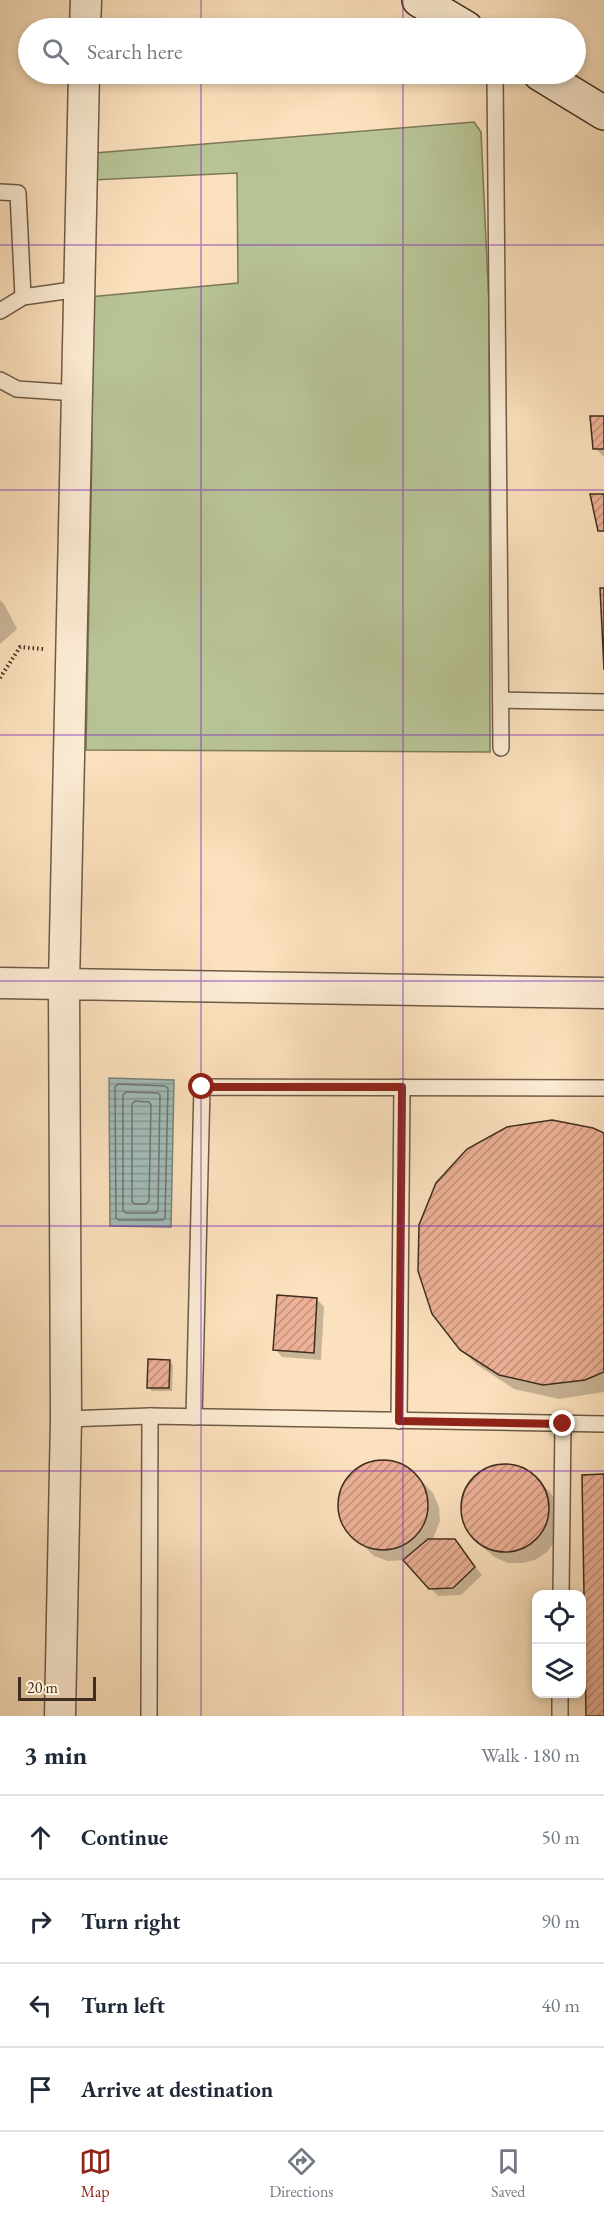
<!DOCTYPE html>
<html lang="en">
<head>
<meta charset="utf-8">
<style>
  :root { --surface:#fff; --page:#f6f6f7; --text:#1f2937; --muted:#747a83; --line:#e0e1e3; --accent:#8f2418 }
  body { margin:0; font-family:"EB Garamond",serif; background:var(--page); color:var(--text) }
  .controls { position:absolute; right:18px; bottom:18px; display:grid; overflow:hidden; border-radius:12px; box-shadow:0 3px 9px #0003 }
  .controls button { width:54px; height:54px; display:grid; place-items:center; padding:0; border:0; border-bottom:2px solid var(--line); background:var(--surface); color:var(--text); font:30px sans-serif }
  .scale { position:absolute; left:18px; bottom:15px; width:78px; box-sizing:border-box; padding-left:6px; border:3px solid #3f2e1e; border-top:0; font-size:16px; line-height:21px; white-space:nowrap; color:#3f2e1e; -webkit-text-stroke:4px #fcecd4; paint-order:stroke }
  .stop { position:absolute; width:18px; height:18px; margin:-14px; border:4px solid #8f2418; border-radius:50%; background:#fff }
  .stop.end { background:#8f2418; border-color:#fff; box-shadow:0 2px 6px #0008 }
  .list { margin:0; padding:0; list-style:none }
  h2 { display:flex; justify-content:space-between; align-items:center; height:78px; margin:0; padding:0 24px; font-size:26px }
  h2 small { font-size:20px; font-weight:400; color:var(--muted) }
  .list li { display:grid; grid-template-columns:39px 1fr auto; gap:18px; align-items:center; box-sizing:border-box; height:84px; padding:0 24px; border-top:2px solid var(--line) }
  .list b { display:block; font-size:22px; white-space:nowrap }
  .list em { font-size:20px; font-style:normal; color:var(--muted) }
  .icon { flex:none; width:33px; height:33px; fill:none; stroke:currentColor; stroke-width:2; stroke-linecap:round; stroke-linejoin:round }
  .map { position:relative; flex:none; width:604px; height:1716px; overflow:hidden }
  .search { position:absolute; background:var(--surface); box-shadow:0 3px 9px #0003; left:18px; right:18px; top:18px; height:66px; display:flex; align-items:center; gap:15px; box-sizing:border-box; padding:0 21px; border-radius:33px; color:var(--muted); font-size:22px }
  .sheet { height:414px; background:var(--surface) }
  nav { display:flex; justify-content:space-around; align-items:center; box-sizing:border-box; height:84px; border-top:2px solid var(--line); background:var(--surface); font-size:16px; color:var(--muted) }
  nav a { display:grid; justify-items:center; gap:3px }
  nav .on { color:var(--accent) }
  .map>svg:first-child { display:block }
</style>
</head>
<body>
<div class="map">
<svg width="604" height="1716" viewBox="0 0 604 1716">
  <defs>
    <pattern id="water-rules" width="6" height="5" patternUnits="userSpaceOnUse" patternTransform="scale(1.5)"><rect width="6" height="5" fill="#a1bcb9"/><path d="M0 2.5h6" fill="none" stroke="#859996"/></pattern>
    <pattern id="building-hatch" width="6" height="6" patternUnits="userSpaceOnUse" patternTransform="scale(1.5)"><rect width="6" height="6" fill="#ecb196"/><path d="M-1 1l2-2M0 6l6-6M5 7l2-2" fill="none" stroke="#c1907a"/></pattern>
  </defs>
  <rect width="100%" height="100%" fill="#fbe1bd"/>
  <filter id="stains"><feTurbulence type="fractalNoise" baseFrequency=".00333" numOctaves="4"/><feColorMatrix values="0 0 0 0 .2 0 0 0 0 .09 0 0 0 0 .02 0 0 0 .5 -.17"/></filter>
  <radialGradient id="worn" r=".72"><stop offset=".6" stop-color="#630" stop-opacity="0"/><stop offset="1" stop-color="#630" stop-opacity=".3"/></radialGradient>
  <polygon fill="#b8c496" stroke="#7c795a" stroke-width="1.5" points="474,122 481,132 489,305 490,752 86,750 92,451 89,297 238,283 237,173 92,180 95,153"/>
  <polygon fill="url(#water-rules)" stroke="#7a837b" stroke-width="1.5" points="109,1078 174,1080 171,1227 110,1226"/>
  <g fill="#0003">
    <polygon points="604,418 604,457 595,448"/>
    <polygon points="0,600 4,604 17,629 0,644"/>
    <polygon points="604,1135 604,1392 559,1399 514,1389 476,1364 461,1349"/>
    <polygon points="317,1299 324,1307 321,1360 282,1357 275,1349"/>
    <polygon points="169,1361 173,1365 172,1391 152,1391 148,1387"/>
    <polygon points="384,1461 398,1464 411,1470 433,1493 439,1507 440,1521 432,1541 454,1541 482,1575 461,1595 438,1596 405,1560 388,1561 374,1556 351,1534 343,1522 339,1508 340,1493 347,1480 357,1469 370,1463"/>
    <polygon points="500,1465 513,1466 526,1470 549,1491 557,1502 555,1541 547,1552 535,1560 522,1563 508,1563 494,1557 470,1535 464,1521 462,1506 465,1492 473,1479 485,1470"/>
  </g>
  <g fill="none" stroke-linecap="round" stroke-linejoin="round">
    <g stroke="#70756c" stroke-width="1.5">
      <polygon points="118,1084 165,1086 168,1088 165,1218 163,1220 119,1220 116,1218 115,1087"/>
      <polygon points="126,1092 158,1093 160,1095 158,1210 156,1213 126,1213 123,1210 123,1095"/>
      <polygon points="135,1101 149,1102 151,1105 149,1201 146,1204 134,1204 132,1201 132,1104"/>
    </g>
  </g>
  <g fill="url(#building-hatch)" stroke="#3f2e1e" stroke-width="1.5">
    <polygon points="590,416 604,416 604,449 593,449"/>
    <polygon points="590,494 604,494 604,531 598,531"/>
    <polygon points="600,588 604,588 604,670"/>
    <polygon points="552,1120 593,1128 604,1133 604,1372 585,1380 543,1385 499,1375 460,1350 432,1314 418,1271 419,1225 436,1183 467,1149 507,1127"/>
    <polygon points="277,1295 317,1298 314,1353 273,1350"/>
    <polygon points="148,1359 170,1360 169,1388 147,1388"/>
    <circle cx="383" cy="1505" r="45"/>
    <circle cx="505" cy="1508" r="44"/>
    <polygon points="604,1474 604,1716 586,1716 582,1475"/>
    <polygon points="428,1539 455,1539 475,1567 453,1588 429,1589 403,1560"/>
  </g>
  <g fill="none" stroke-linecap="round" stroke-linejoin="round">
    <g stroke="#6e5b46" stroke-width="18">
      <g id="lane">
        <polyline points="495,74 501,748"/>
        <polyline points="0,192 18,193 23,297"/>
        <polyline points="0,311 23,297 79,289"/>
        <polyline points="0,380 17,389 76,393"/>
        <polyline points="501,700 604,702"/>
        <polyline points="194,1417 202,1087 604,1088"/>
        <polyline points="66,1419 150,1416 604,1424"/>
        <polyline points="399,1421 402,1087"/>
        <polyline points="561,1594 563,1423"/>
        <polyline points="149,1716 150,1416"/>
        <polyline points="560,1716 560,1694"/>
      </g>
    </g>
    <g stroke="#6e5b46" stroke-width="33">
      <g id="street">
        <polyline points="85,28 86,0"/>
        <polyline points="0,983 64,984 84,74"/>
        <polyline points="60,1716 66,1419 64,984 604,993"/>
      </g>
    </g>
    <g stroke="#3f2e1e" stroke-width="36">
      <g id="secondary">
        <polyline points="419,0 466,28"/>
        <polyline points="540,74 604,113"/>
      </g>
    </g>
    <polyline stroke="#3f2e1e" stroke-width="4" stroke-dasharray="1.5 3" stroke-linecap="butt" points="0,678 20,647 43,649"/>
    <use href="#lane" stroke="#fcecd4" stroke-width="15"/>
    <use href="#street" stroke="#fcecd4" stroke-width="30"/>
    <use href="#secondary" stroke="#fcecd4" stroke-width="33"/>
  </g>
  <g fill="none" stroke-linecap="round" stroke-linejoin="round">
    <polyline stroke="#8f2418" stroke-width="8" points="202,1087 402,1087 399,1421 563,1424"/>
  </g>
  <path fill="none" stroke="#7b2cbf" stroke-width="1.5" stroke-opacity="0.55" d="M201,0V28M403,0V28M201,74V1716M403,74V1716M0,245H604M0,490H604M0,735H604M0,981H604M0,1226H604M0,1471H604"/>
  <rect width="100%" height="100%" filter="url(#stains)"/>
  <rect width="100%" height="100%" fill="url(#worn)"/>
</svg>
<div class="controls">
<button><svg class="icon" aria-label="locate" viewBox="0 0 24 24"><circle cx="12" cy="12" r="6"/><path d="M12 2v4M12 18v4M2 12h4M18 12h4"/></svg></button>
<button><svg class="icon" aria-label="layers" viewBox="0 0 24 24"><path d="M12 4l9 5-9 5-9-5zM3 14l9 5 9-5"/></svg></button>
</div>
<div class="scale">20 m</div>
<div class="stop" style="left:202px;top:1087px"></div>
<div class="stop end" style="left:563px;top:1424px"></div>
<div class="search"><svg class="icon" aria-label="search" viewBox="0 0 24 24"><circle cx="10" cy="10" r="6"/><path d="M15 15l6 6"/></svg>Search here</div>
</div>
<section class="sheet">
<h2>3 min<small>Walk · 180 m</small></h2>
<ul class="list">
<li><svg class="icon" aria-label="ahead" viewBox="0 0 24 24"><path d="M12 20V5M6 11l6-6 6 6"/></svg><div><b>Continue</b></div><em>50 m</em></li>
<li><svg class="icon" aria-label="right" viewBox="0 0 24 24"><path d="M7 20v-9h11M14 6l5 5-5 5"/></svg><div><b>Turn right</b></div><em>90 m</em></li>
<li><svg class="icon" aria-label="left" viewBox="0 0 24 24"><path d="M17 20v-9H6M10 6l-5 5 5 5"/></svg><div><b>Turn left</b></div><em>40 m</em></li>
<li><svg class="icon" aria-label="arrive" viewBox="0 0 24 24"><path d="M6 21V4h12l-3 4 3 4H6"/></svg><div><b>Arrive at destination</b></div></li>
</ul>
</section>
<nav>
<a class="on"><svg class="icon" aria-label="map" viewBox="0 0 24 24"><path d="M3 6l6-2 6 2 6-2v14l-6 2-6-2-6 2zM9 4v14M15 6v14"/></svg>Map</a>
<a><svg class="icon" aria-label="directions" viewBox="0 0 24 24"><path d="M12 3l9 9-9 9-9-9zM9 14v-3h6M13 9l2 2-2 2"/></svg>Directions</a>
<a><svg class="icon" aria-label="saved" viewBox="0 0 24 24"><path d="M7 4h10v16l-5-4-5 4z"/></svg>Saved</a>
</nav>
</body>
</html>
